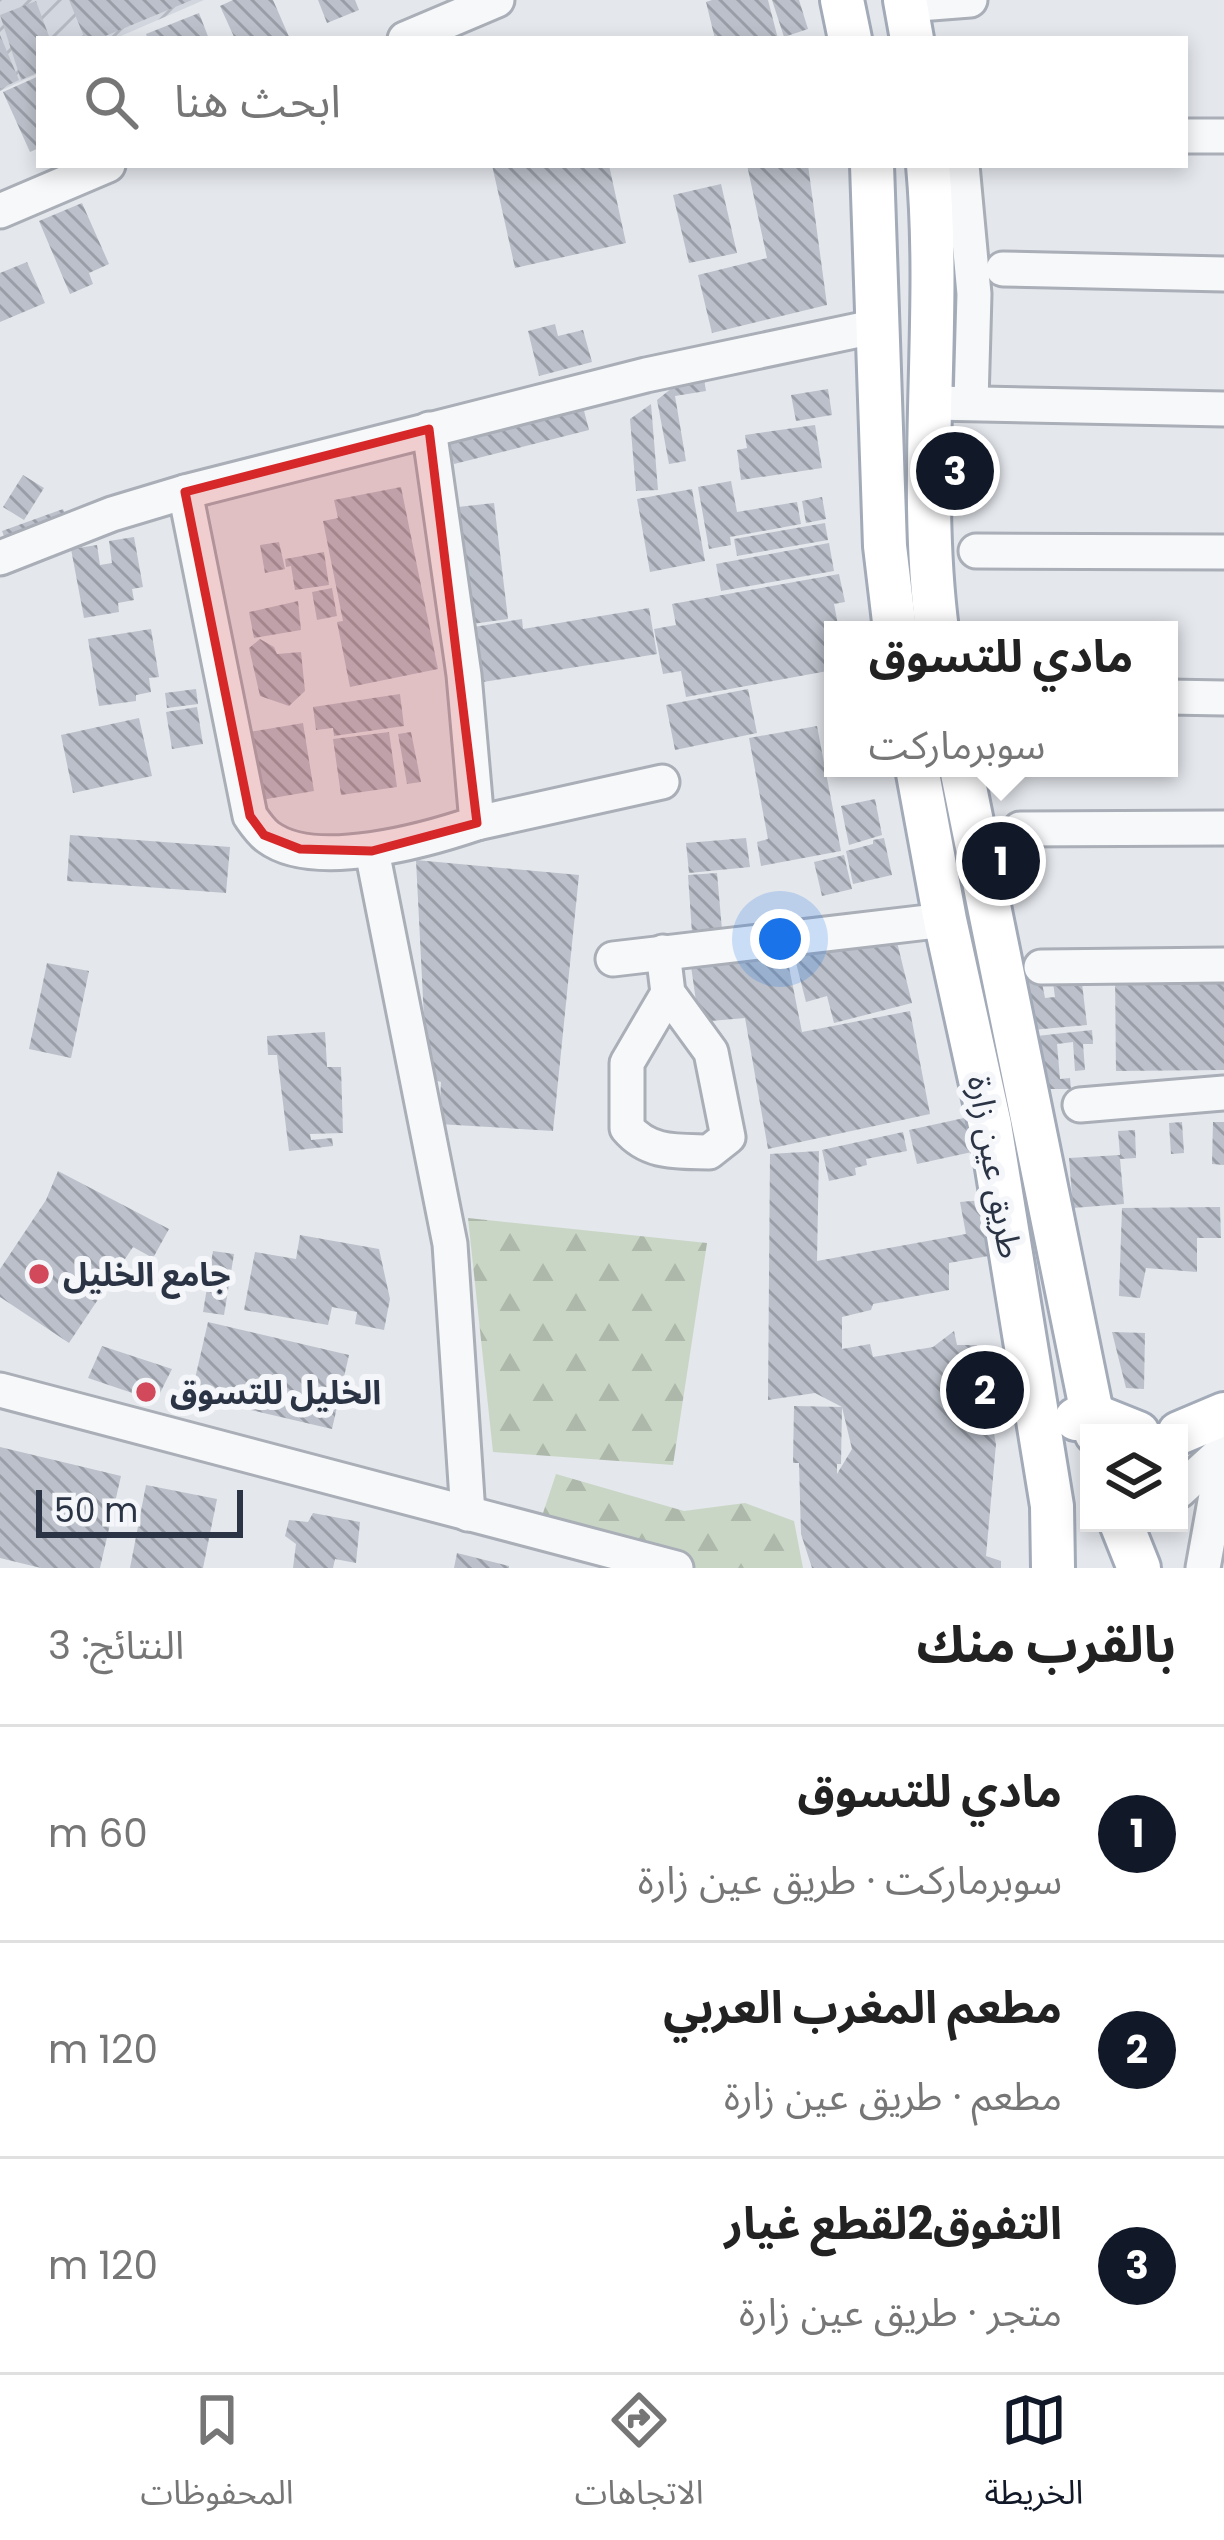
<!DOCTYPE html>
<html lang="ar">
<head>
<meta charset="utf-8">
<style>
  :root { --surface:#fff; --page:#f2f2f2; --text:#222; --muted:#767676; --line:#e0e0e0; --accent:#111827 }
  body { margin:0; font-family:Poppins,"Noto Sans Arabic",sans-serif; background:var(--page); color:var(--text); direction:rtl }
  .controls { position:absolute; right:36px; bottom:36px; display:grid; overflow:hidden; border-radius:0px; box-shadow:0 6px 18px #0003 }
  .controls button { width:108px; height:108px; display:grid; place-items:center; padding:0; border:0; border-bottom:3px solid var(--line); background:var(--surface); color:var(--text); font:60px sans-serif }
  .scale { position:absolute; left:36px; bottom:30px; width:207px; box-sizing:border-box; padding-left:12px; border:6px solid #2b3445; border-top:0; font-size:33px; line-height:42px; white-space:nowrap; color:#2b3445; -webkit-text-stroke:9px #f4f6f9; paint-order:stroke }
  .you { position:absolute; left:780px; top:939px; width:42px; height:42px; margin:-30px; border:9px solid #fff; border-radius:50%; background:#1a73e8; box-shadow:0 0 0 18px #1a73e833 }
  .badge { display:grid; place-items:center; width:78px; height:78px; border-radius:50%; background:var(--accent); color:#fff; font-size:39px; font-weight:700 }
  .pin { position:absolute; translate:-50% -50%; border:6px solid #fff; box-shadow:0 3px 12px #0006 }
  .popup { position:absolute; left:824px; top:621px; width:354px; height:156px; box-sizing:border-box; display:grid; place-content:center; border-radius:0px; background:var(--surface); filter:drop-shadow(0 3px 9px #0005); font-size:39px; white-space:nowrap; color:var(--muted) }
  .popup b { font-size:45px; color:var(--text) }
  .popup::after { content:''; position:absolute; left:50%; top:100%; margin-left:-24px; border:24px solid transparent; border-top-color:var(--surface) }
  .list { margin:0; padding:0; list-style:none }
  h2 { display:flex; justify-content:space-between; align-items:center; height:156px; margin:0; padding:0 48px; font-size:51px }
  h2 small { font-size:39px; font-weight:400; color:var(--muted) }
  .list li { display:grid; grid-template-columns:78px 1fr auto; gap:36px; align-items:center; box-sizing:border-box; height:216px; padding:0 48px; border-top:3px solid var(--line) }
  .list b { display:block; font-size:45px; white-space:nowrap }
  .list p { margin:0; font-size:39px; white-space:nowrap; color:var(--muted) }
  .list em { font-size:39px; font-style:normal; color:var(--muted) }
  .icon { flex:none; width:66px; height:66px; fill:none; stroke:currentColor; stroke-width:2; stroke-linecap:round; stroke-linejoin:round }
  .map { position:relative; flex:none; width:1224px; height:1568px; overflow:hidden; direction:ltr }
  .search { position:absolute; background:var(--surface); box-shadow:0 6px 18px #0003; left:36px; right:36px; top:36px; height:132px; display:flex; align-items:center; gap:30px; box-sizing:border-box; padding:0 42px; border-radius:0px; color:var(--muted); font-size:45px }
  .sheet { height:804px; background:var(--surface) }
  nav { display:flex; justify-content:space-around; align-items:center; box-sizing:border-box; height:168px; border-top:3px solid var(--line); background:var(--surface); font-size:33px; color:var(--muted) }
  nav a { display:grid; justify-items:center; gap:6px }
  nav .on { color:var(--accent) }
  .map>svg:first-child { display:block }
</style>
</head>
<body>
<div class="map">
<svg width="1224" height="1568" viewBox="0 0 1224 1568">
  <defs>
    <pattern id="industrial-furrows" width="10" height="10" patternUnits="userSpaceOnUse" patternTransform="scale(3)"><rect width="10" height="10" fill="#d2d6de"/><path d="M-1 1l2-2M0 10L10 0M9 11l2-2" fill="none" stroke="#b4b8c0"/></pattern>
    <pattern id="forest-firs" width="22" height="20" patternUnits="userSpaceOnUse" patternTransform="scale(3)"><rect width="22" height="20" fill="#c9d6c5"/><path d="M5 1l3.5 6h-7zM16 11l3.5 6h-7z" fill="#adb8ab"/></pattern>
    <pattern id="building-back-hatch" width="6" height="6" patternUnits="userSpaceOnUse" patternTransform="scale(3)"><rect width="6" height="6" fill="#bbc0ca"/><path d="M-1 5l2 2M0 0l6 6M5-1l2 2" fill="none" stroke="#989da6"/></pattern>
  </defs>
  <rect width="100%" height="100%" fill="#e4e7ec"/>
  <polygon fill="url(#industrial-furrows)" points="0,0 204,0 114,39 39,39 39,73 0,91"/>
  <g fill="url(#forest-firs)">
    <polygon points="468,1218 707,1243 673,1465 493,1452"/>
    <polygon points="556,1474 684,1511 745,1503 794,1521 803,1568 693,1568 539,1525"/>
  </g>
  <g fill="url(#building-back-hatch)" fill-rule="evenodd">
    <polygon points="69,0 192,0 98,39 85,39"/>
    <polygon points="233,0 273,0 290,39 235,39 220,6"/>
    <polygon points="318,0 355,0 359,10 327,23"/>
    <polygon points="712,0 768,0 778,39 715,39 706,2"/>
    <polygon points="772,0 799,0 808,29 784,37"/>
    <polygon points="36,1 50,39 39,39 39,72 21,80 0,15"/>
    <polygon points="199,13 209,39 148,39 146,34"/>
    <polygon points="0,35 19,80 0,89"/>
    <polygon points="39,76 39,148 30,152 3,92"/>
    <polygon points="492,165 609,165 626,243 515,268"/>
    <polygon points="747,165 808,165 827,305 712,333 698,275 767,258"/>
    <polygon points="721,184 737,253 689,263 673,195"/>
    <polygon points="82,203 109,264 89,273 93,284 70,294 39,221"/>
    <polygon points="27,262 45,303 0,322 0,273"/>
    <polygon points="555,324 558,336 583,330 592,362 539,376 528,331"/>
    <polygon points="704,379 706,391 675,396 686,461 669,464 657,400 677,384"/>
    <polygon points="828,389 832,415 796,421 791,395"/>
    <polygon points="580,395 589,430 454,464 445,430"/>
    <polygon points="651,404 658,490 636,491 630,419"/>
    <polygon points="815,425 822,468 741,480 737,450 747,448 745,435"/>
    <polygon points="23,475 44,488 24,520 3,507"/>
    <polygon points="731,481 737,512 797,502 801,524 730,537 731,545 709,549 698,487"/>
    <polygon points="401,487 438,669 350,687 337,622 343,621 323,521 338,518 334,500"/>
    <polygon points="692,489 705,561 650,572 637,499"/>
    <polygon points="822,497 826,519 806,523 802,501"/>
    <polygon points="494,503 508,619 472,624 458,507"/>
    <polygon points="63,509 71,532 11,554 2,531"/>
    <polygon points="825,523 828,540 737,556 734,539"/>
    <polygon points="134,537 143,587 132,589 134,600 118,603 119,612 84,618 71,549 97,545 100,565 112,563 109,541"/>
    <polygon points="279,542 285,569 265,573 260,545"/>
    <polygon points="829,543 834,571 721,591 716,564"/>
    <polygon points="324,552 329,585 295,590 291,566 286,567 285,559"/>
    <polygon points="839,574 845,602 834,604 839,630 833,630 833,670 686,697 681,671 663,674 654,629 676,625 672,604"/>
    <polygon points="332,588 337,616 317,620 312,592"/>
    <polygon points="298,601 301,630 254,638 249,612"/>
    <polygon points="649,608 657,654 483,682 474,627 522,619 523,629"/>
    <polygon points="151,629 159,677 149,678 151,692 136,695 136,701 99,706 88,639"/>
    <polygon points="260,639 274,647 277,654 301,652 305,691 289,706 260,696 249,648"/>
    <polygon points="196,689 198,704 167,708 165,693"/>
    <polygon points="748,689 757,733 675,750 666,705"/>
    <polygon points="400,694 404,726 334,736 333,728 316,730 313,707"/>
    <polygon points="197,707 203,744 172,749 166,712"/>
    <polygon points="139,718 152,776 73,793 61,735"/>
    <polygon points="303,723 314,791 261,800 249,732"/>
    <polygon points="817,726 841,851 761,866 757,842 768,839 749,738"/>
    <polygon points="389,732 397,787 341,795 333,739"/>
    <polygon points="411,732 421,782 407,784 398,734"/>
    <polygon points="875,799 882,835 849,845 841,806"/>
    <polygon points="70,835 230,847 226,893 67,881"/>
    <polygon points="746,838 750,867 689,873 686,843"/>
    <polygon points="884,838 892,875 853,884 846,851 873,844 873,840"/>
    <polygon points="844,855 852,889 822,896 814,862"/>
    <polygon points="416,860 579,875 553,1131 439,1124 441,1082 427,1078"/>
    <polygon points="717,873 722,930 692,933 688,875"/>
    <polygon points="893,926 912,1003 834,1023 827,996 806,1002 793,951"/>
    <polygon points="786,952 802,1032 910,1011 930,1114 768,1149 745,1018 699,1022 691,966"/>
    <polygon points="47,963 89,971 71,1058 29,1049"/>
    <polygon points="1224,971 1224,1070 1116,1071 1115,972"/>
    <polygon points="1040,973 1045,998 1055,997 1052,975 1081,975 1087,1025 1021,1031 1011,975"/>
    <polygon points="1092,1030 1093,1044 1083,1044 1085,1070 1075,1071 1073,1042 1057,1044 1060,1079 1070,1078 1071,1089 1042,1089 1037,1036"/>
    <polygon points="325,1032 327,1067 341,1067 343,1133 310,1134 311,1140 332,1138 333,1146 289,1151 277,1055 268,1055 267,1036"/>
    <polygon points="964,1118 972,1152 917,1164 909,1130"/>
    <polygon points="1182,1122 1184,1153 1171,1154 1169,1123"/>
    <polygon points="1213,1122 1224,1122 1224,1165 1212,1164"/>
    <polygon points="1135,1130 1136,1158 1120,1159 1124,1204 1073,1208 1069,1158 1120,1155 1118,1131"/>
    <polygon points="903,1132 907,1151 866,1159 867,1165 855,1168 856,1175 829,1181 822,1150"/>
    <path d="M819,1151L817,1261L966,1234L960,1202L984,1200L994,1255L949,1263V1290L873,1304L871,1310L842,1317V1349L870,1344L873,1357L933,1347L954,1331L957,1345H977L996,1444L986,1556L1001,1561V1568H812L801,1534L799,1463H793L794,1406L842,1407L815,1393L768,1400L770,1154ZM842,1407L852,1449L837,1474V1464H841Z"/>
    <polygon points="58,1171 169,1229 153,1258 133,1247 69,1343 0,1297 0,1269 46,1200"/>
    <polygon points="1220,1207 1221,1238 1197,1238 1197,1272 1146,1268 1140,1298 1119,1296 1122,1208"/>
    <polygon points="300,1235 379,1249 390,1299 384,1330 355,1324 357,1312 332,1307 328,1325 244,1310 255,1252 296,1259"/>
    <polygon points="213,1251 234,1254 224,1315 203,1312"/>
    <polygon points="208,1322 349,1355 332,1429 191,1396"/>
    <polygon points="1112,1332 1145,1333 1144,1389 1126,1388"/>
    <polygon points="102,1346 172,1369 156,1401 88,1378"/>
    <polygon points="0,1447 121,1476 100,1568 41,1568 0,1558"/>
    <polygon points="146,1485 217,1499 203,1568 130,1568"/>
    <polygon points="313,1513 360,1522 356,1563 335,1559 333,1568 293,1568 296,1544 285,1536 289,1520 308,1522"/>
    <polygon points="457,1553 509,1566 509,1568 454,1568"/>
  </g>
  <g fill="none" stroke-linecap="round" stroke-linejoin="round">
    <g stroke="#a9aeb7" stroke-width="39">
      <g id="minor">
        <polyline points="906,5 970,0"/>
        <polyline points="405,39 497,0"/>
        <polyline points="1185,136 1224,136"/>
        <polyline points="962,165 974,294 971,402"/>
        <polyline points="0,211 108,165"/>
        <polyline points="1003,269 1224,274"/>
        <polyline points="932,403 1224,409"/>
        <path d="M185,492L250,816C255,823 261,832 268,837C315,872 427,840 477,823L464,675L429,429"/>
        <polyline points="976,551 1224,552"/>
        <polyline points="0,558 112,514 185,492 646,375 878,326"/>
        <polyline points="1169,697 1224,698"/>
        <polyline points="477,823 662,782"/>
        <polyline points="1020,829 1224,828"/>
        <polyline points="372,851 450,1244 468,1514"/>
        <path d="M663,952L668,993L711,1052L728,1137L709,1152C677,1151 649,1154 627,1128V1063L668,993"/>
        <polyline points="613,959 945,920"/>
        <polyline points="1041,967 1224,965"/>
        <polyline points="1080,1105 1224,1093"/>
        <polyline points="0,1390 676,1568"/>
        <polyline points="1179,1491 1224,1450"/>
        <polyline points="1203,1568 1224,1451"/>
      </g>
    </g>
    <g stroke="#a3abb8" stroke-width="48">
      <g id="major">
        <polyline points="842,0 850,39"/>
        <polyline points="905,0 912,39"/>
        <polyline points="872,165 885,546 895,630"/>
        <path d="M928,165C942,319 917,476 937,630"/>
        <polyline points="917,768 945,920 990,1125 1052,1506 1053,1568"/>
        <polyline points="961,768 1096,1433"/>
        <polyline points="1076,1419 1093,1415 1138,1433"/>
        <polyline points="1179,1433 1224,1414"/>
        <polyline points="1121,1523 1139,1568"/>
      </g>
    </g>
    <use href="#minor" stroke="#f7f8fa" stroke-width="33"/>
    <use href="#major" stroke="#fff" stroke-width="42"/>
  </g>
  <path fill="#d62828" fill-opacity="0.2" stroke="#d62828" stroke-width="9" stroke-linejoin="round" d="M429,429L477,823L372,851L300,849L264,835L250,816L185,492Z"/>
  <g fill="#d1495b" stroke="#f4f6f9" stroke-width="4.5">
    <circle cx="39" cy="1274" r="12"/>
    <circle cx="146" cy="1392" r="12"/>
  </g>
  <g text-anchor="middle" dominant-baseline="central" stroke-width="12" stroke-linejoin="round" paint-order="stroke">
    <g font-size="33" fill="#2b3445" stroke="#f4f6f9">
      <text transform="translate(995 1167) rotate(80)">طريق عين زارة</text>
    </g>
    <g font-size="33" font-weight="bold" fill="#2b3445" stroke="#f4f6f9" text-anchor="start">
      <text x="63" y="1274">جامع الخليل</text>
      <text x="170" y="1392">الخليل للتسوق</text>
    </g>
  </g>
</svg>
<div class="controls">
<button><svg class="icon" aria-label="layers" viewBox="0 0 24 24"><path d="M12 4l9 5-9 5-9-5zM3 14l9 5 9-5"/></svg></button>
</div>
<div class="scale">50 m</div>
<div class="you"></div>
<div class="pin badge" style="left:1001px;top:861px">1</div>
<div class="popup"><b>مادي للتسوق</b>سوبرماركت</div>
<div class="pin badge" style="left:985px;top:1390px">2</div>
<div class="pin badge" style="left:955px;top:471px">3</div>
<div class="search"><svg class="icon" aria-label="search" viewBox="0 0 24 24"><circle cx="10" cy="10" r="6"/><path d="M15 15l6 6"/></svg>ابحث هنا</div>
</div>
<section class="sheet">
<h2>بالقرب منك<small>النتائج: 3</small></h2>
<ul class="list">
<li><span class="badge">1</span><div><b>مادي للتسوق</b><p>سوبرماركت · طريق عين زارة</p></div><em>60 m</em></li>
<li><span class="badge">2</span><div><b>مطعم المغرب العربي</b><p>مطعم · طريق عين زارة</p></div><em>120 m</em></li>
<li><span class="badge">3</span><div><b>التفوق2لقطع غيار</b><p>متجر · طريق عين زارة</p></div><em>120 m</em></li>
</ul>
</section>
<nav>
<a class="on"><svg class="icon" aria-label="map" viewBox="0 0 24 24"><path d="M3 6l6-2 6 2 6-2v14l-6 2-6-2-6 2zM9 4v14M15 6v14"/></svg>الخريطة</a>
<a><svg class="icon" aria-label="directions" viewBox="0 0 24 24"><path d="M12 3l9 9-9 9-9-9zM9 14v-3h6M13 9l2 2-2 2"/></svg>الاتجاهات</a>
<a><svg class="icon" aria-label="saved" viewBox="0 0 24 24"><path d="M7 4h10v16l-5-4-5 4z"/></svg>المحفوظات</a>
</nav>
</body>
</html>
